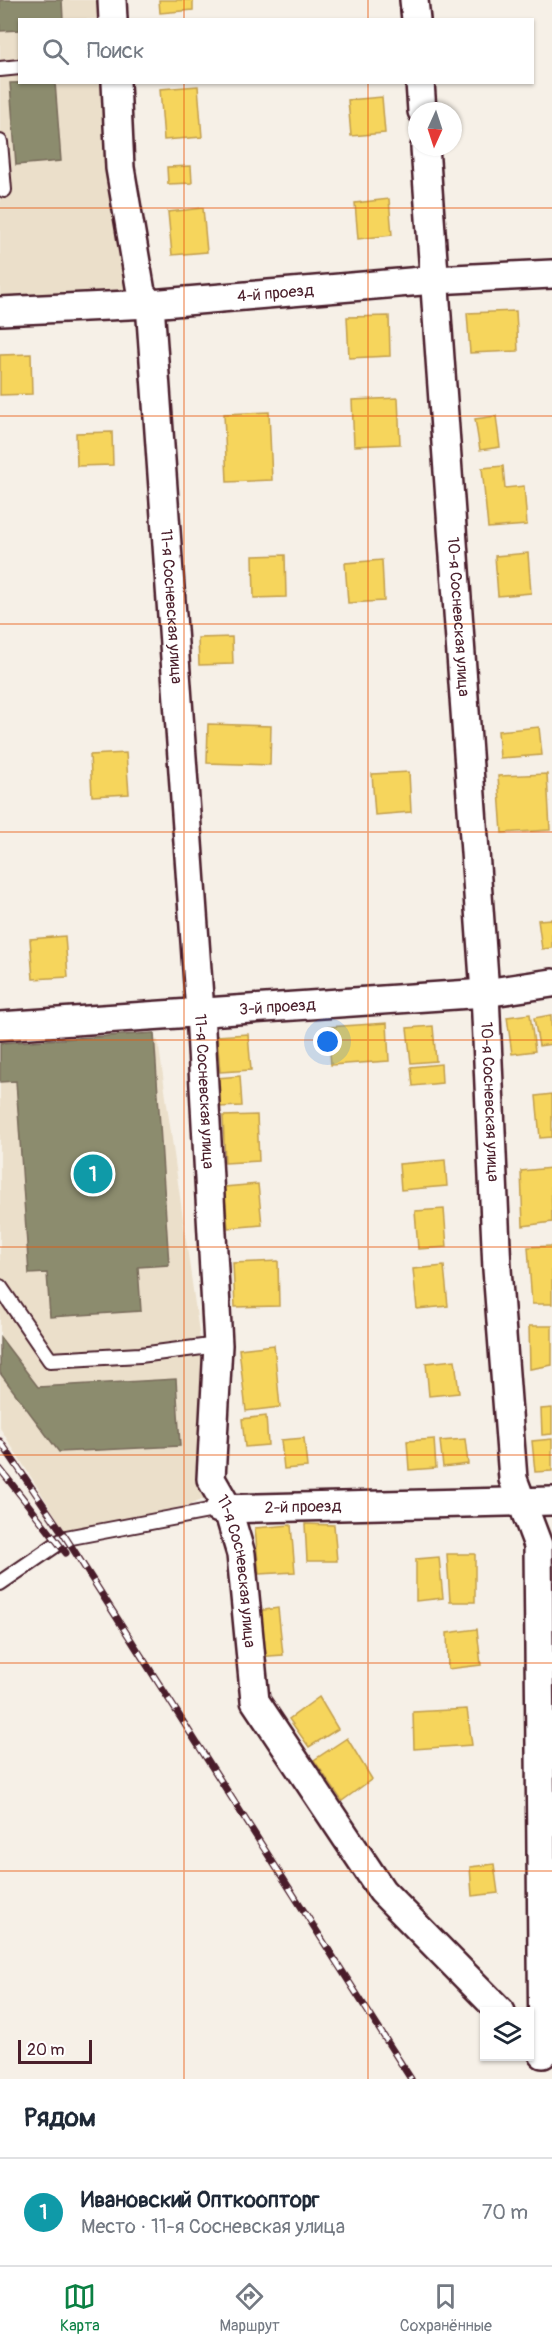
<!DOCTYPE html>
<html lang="ru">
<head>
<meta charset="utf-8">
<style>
  :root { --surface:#fff; --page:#f2f2f3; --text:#1f2937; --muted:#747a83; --line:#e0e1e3; --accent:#0b8043 }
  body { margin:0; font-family:Pangolin,sans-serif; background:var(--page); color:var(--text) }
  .controls { position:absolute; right:18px; bottom:18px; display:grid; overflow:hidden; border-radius:0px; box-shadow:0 2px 4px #0004 }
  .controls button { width:54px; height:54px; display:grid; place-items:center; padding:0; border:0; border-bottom:2px solid var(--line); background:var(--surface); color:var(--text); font:30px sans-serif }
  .compass { position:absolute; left:408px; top:102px; width:54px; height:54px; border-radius:50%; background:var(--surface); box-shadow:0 2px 4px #0004; rotate:183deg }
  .scale { position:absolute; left:18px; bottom:15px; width:74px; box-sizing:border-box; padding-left:6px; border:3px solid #4a1f2b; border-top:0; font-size:16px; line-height:21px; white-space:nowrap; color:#4a1f2b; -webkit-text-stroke:4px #fff; paint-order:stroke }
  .you { position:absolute; left:328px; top:1042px; width:21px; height:21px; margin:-15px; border:4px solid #fff; border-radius:50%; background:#1a73e8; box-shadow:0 0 0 9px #1a73e833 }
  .badge { display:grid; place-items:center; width:39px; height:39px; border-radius:50%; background:var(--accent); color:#fff; font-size:20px; font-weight:700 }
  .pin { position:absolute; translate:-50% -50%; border:3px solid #fff; box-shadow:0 2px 6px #0006 }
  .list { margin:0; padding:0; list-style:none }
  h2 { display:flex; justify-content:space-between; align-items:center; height:78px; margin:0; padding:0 24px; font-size:26px }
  h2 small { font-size:20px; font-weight:400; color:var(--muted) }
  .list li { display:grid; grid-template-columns:39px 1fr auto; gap:18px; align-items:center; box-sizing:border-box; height:108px; padding:0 24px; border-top:2px solid var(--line) }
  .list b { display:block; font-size:22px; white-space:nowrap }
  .list p { margin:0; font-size:20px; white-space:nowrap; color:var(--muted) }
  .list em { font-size:20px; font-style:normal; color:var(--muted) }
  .icon { flex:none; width:33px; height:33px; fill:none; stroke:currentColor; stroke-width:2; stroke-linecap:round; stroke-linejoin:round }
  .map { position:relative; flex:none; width:552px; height:2079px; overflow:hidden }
  .search { position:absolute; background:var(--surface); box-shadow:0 2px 4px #0004; left:18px; right:18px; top:18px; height:66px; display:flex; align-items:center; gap:15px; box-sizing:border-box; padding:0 21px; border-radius:0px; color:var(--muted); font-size:22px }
  .sheet { height:186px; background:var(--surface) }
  nav { display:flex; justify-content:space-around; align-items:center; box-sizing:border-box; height:84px; border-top:2px solid var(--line); background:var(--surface); font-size:16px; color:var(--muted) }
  nav a { display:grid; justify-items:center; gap:3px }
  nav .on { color:var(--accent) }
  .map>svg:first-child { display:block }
</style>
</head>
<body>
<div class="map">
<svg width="552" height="2079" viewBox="0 0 552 2079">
  <rect width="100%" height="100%" fill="#f6f0e7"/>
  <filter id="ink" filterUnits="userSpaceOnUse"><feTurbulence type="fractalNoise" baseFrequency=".0167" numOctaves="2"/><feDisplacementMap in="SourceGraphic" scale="12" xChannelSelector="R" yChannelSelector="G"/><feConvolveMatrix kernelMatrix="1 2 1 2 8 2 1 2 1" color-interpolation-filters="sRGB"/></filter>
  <g filter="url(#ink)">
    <g fill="#ebdfca">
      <polygon points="0,0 108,0 109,19 20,20 20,82 111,83 137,300 0,308"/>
      <polygon points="158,1040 221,1490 193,1504 67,1534 0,1428 0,1042"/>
    </g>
    <g fill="#f6d55c" stroke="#c29e4d" stroke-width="1.5">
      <polygon points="159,0 193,0 193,10 160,13"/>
      <polygon points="198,86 202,137 164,140 160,89"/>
      <polygon points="382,97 385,133 351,136 348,100"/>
      <polygon points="191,166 192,183 168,184 167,167"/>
      <polygon points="389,199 392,235 358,239 355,203"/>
      <polygon points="203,208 207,252 172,255 168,212"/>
      <polygon points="516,311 518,351 470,353 467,313"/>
      <polygon points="389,316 390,356 349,358 347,317"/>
      <polygon points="31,354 32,394 0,395 0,355"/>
      <polygon points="398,398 400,444 354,446 352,400"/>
      <polygon points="269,412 272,480 227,482 224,414"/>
      <polygon points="496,416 500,447 480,450 475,419"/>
      <polygon points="112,432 113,465 77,466 76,433"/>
      <polygon points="503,466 505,488 524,486 527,525 488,528 482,468"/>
      <polygon points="528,553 531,593 498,596 495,556"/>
      <polygon points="285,555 286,597 254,598 253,556"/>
      <polygon points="382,560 384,601 348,603 345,563"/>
      <polygon points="232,637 233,664 199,665 198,638"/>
      <polygon points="208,724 271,726 270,765 207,763"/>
      <polygon points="539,727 542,755 500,758 498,731"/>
      <polygon points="126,753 129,794 92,796 90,755"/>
      <polygon points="409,772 411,812 375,815 372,774"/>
      <polygon points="547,774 550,830 502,833 498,776"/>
      <polygon points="552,919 552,948 542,949 538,920"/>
      <polygon points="65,936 68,977 33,979 30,939"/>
      <polygon points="530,1014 535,1051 512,1054 507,1017"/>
      <polygon points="551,1015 552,1044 539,1046 534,1018"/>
      <polygon points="387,1023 389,1061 331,1065 328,1027"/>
      <polygon points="433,1026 436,1061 411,1063 407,1028"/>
      <polygon points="248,1034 251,1070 220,1072 217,1036"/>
      <polygon points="441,1064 442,1083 413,1086 411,1067"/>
      <polygon points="240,1076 242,1106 218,1107 217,1078"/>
      <polygon points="552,1094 552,1137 540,1138 536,1096"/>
      <polygon points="257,1115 259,1161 225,1163 223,1116"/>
      <polygon points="445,1160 447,1186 401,1190 399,1164"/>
      <polygon points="551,1168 552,1222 523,1226 521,1171"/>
      <polygon points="258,1184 262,1225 228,1228 224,1187"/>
      <polygon points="444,1209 447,1247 418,1249 415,1211"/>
      <polygon points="552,1246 552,1304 532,1304 528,1247"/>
      <polygon points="278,1261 279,1306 235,1307 233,1263"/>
      <polygon points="444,1266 448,1306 417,1309 413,1269"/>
      <polygon points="529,1326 552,1326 552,1365 530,1369"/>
      <polygon points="274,1345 280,1407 246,1411 239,1349"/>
      <polygon points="455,1360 459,1393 429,1396 426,1363"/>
      <polygon points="552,1408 552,1434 542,1435 541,1409"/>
      <polygon points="266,1416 268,1445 245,1447 242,1419"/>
      <polygon points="304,1438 307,1467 284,1469 281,1440"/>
      <polygon points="434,1439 436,1468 409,1470 407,1441"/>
      <polygon points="465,1439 468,1464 443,1467 440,1441"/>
      <polygon points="552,1439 552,1471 535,1472 532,1441"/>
      <polygon points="305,1524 334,1525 337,1561 307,1561"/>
      <polygon points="291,1525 295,1572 259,1574 255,1528"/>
      <polygon points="447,1554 475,1554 475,1602 450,1602"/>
      <polygon points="439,1557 443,1598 416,1601 416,1559"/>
      <polygon points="278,1608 283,1655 255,1657 251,1612"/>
      <polygon points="477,1629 481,1665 448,1669 447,1633"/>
      <polygon points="319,1697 338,1729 309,1747 289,1719"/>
      <polygon points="467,1709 472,1745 414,1749 413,1712"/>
      <polygon points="347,1738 372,1779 342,1801 314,1760"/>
      <polygon points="494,1864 498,1893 472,1896 470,1867"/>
    </g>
    <g fill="#8c8c6e" stroke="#786b5a" stroke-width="1.5">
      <polygon points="0,0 62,0 63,20 20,20 20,30 0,31"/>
      <polygon points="55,82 61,161 16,165 10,83"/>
      <polygon points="154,1033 169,1265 138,1267 141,1311 50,1317 47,1273 29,1274 16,1081 0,1082 0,1043"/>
      <polygon points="0,1337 38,1387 176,1379 180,1446 59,1452 0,1373"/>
    </g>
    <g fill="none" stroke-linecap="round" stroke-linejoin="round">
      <g stroke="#4a1f2b" stroke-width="18">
        <g id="lane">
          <polyline points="0,69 20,67"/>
          <polyline points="0,142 4,190"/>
          <polyline points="0,1287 50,1360 140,1355 218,1345"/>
          <polyline points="0,1583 66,1538 219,1509"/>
        </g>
      </g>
      <g stroke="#4a1f2b" stroke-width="32">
        <g id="street">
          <polyline points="112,0 113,20"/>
          <polyline points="414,0 416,20"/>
          <path id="s1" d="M116,82L120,168L141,292L150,304L200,1012L218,1345L211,1479L227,1507L241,1554L255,1701L382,1891L501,2012"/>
          <polyline points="420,82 422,111"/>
          <path id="s2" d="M425,147L485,993L497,1269L513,1479L538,1545L543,2054"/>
          <path id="s3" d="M0,311L150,304L434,280L552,274"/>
          <path id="s4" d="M0,1026L485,993L552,983"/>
          <path id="s5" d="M219,1509L552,1501"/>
        </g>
      </g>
      <use href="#lane" stroke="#fff" stroke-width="14"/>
      <use href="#street" stroke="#fff" stroke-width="27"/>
      <g stroke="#4a1f2b" stroke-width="7">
        <g id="rail">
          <polyline points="0,1441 66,1538 411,2079"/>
          <polyline points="0,1469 66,1553"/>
        </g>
      </g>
      <use href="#rail" stroke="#fff" stroke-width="4.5" stroke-dasharray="14" stroke-linecap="butt"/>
    </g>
  </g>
  <path fill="none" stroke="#e8590c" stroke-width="1.5" stroke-opacity="0.55" d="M184,0V20M368,0V20M184,82V2079M368,82V2079M0,208H552M0,416H552M0,624H552M0,832H552M0,1040H552M0,1247H552M0,1455H552M0,1663H552M0,1871H552"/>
  <g text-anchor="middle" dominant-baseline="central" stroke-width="6" stroke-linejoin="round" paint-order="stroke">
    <g font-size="16" fill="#4a1f2b" stroke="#fff">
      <text stroke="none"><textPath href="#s3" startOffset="276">4-й проезд</textPath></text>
      <text stroke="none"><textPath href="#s1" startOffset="530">11-я Сосневская улица</textPath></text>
      <text stroke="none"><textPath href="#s2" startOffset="471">10-я Сосневская улица</textPath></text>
      <text stroke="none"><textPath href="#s4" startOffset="278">3-й проезд</textPath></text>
      <text stroke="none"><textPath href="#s1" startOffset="1016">11-я Сосневская улица</textPath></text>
      <text stroke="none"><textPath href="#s2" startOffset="957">10-я Сосневская улица</textPath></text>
      <text stroke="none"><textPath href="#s5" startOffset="84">2-й проезд</textPath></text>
      <text stroke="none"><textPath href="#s1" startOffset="1502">11-я Сосневская улица</textPath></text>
    </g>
  </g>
</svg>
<div class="controls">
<button><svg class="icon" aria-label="layers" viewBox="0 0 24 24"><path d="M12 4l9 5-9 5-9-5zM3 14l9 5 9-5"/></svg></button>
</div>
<svg class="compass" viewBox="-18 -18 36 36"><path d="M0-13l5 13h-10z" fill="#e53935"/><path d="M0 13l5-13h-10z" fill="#747a83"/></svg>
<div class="scale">20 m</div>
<div class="you"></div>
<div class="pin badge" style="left:93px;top:1174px;background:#0f9aa8">1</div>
<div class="search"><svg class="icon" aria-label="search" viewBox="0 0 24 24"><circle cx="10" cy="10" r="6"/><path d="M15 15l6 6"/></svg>Поиск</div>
</div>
<section class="sheet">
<h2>Рядом<small></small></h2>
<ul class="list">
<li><span class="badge" style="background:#0f9aa8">1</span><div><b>Ивановский Опткоопторг</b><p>Место · 11-я Сосневская улица</p></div><em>70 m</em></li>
</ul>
</section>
<nav>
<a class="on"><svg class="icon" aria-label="map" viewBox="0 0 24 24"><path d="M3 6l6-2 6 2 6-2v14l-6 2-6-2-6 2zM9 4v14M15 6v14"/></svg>Карта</a>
<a><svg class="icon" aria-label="directions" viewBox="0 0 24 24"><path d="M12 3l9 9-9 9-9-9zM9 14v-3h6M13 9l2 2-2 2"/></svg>Маршрут</a>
<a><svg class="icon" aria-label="saved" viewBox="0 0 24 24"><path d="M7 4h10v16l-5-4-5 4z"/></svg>Сохранённые</a>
</nav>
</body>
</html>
